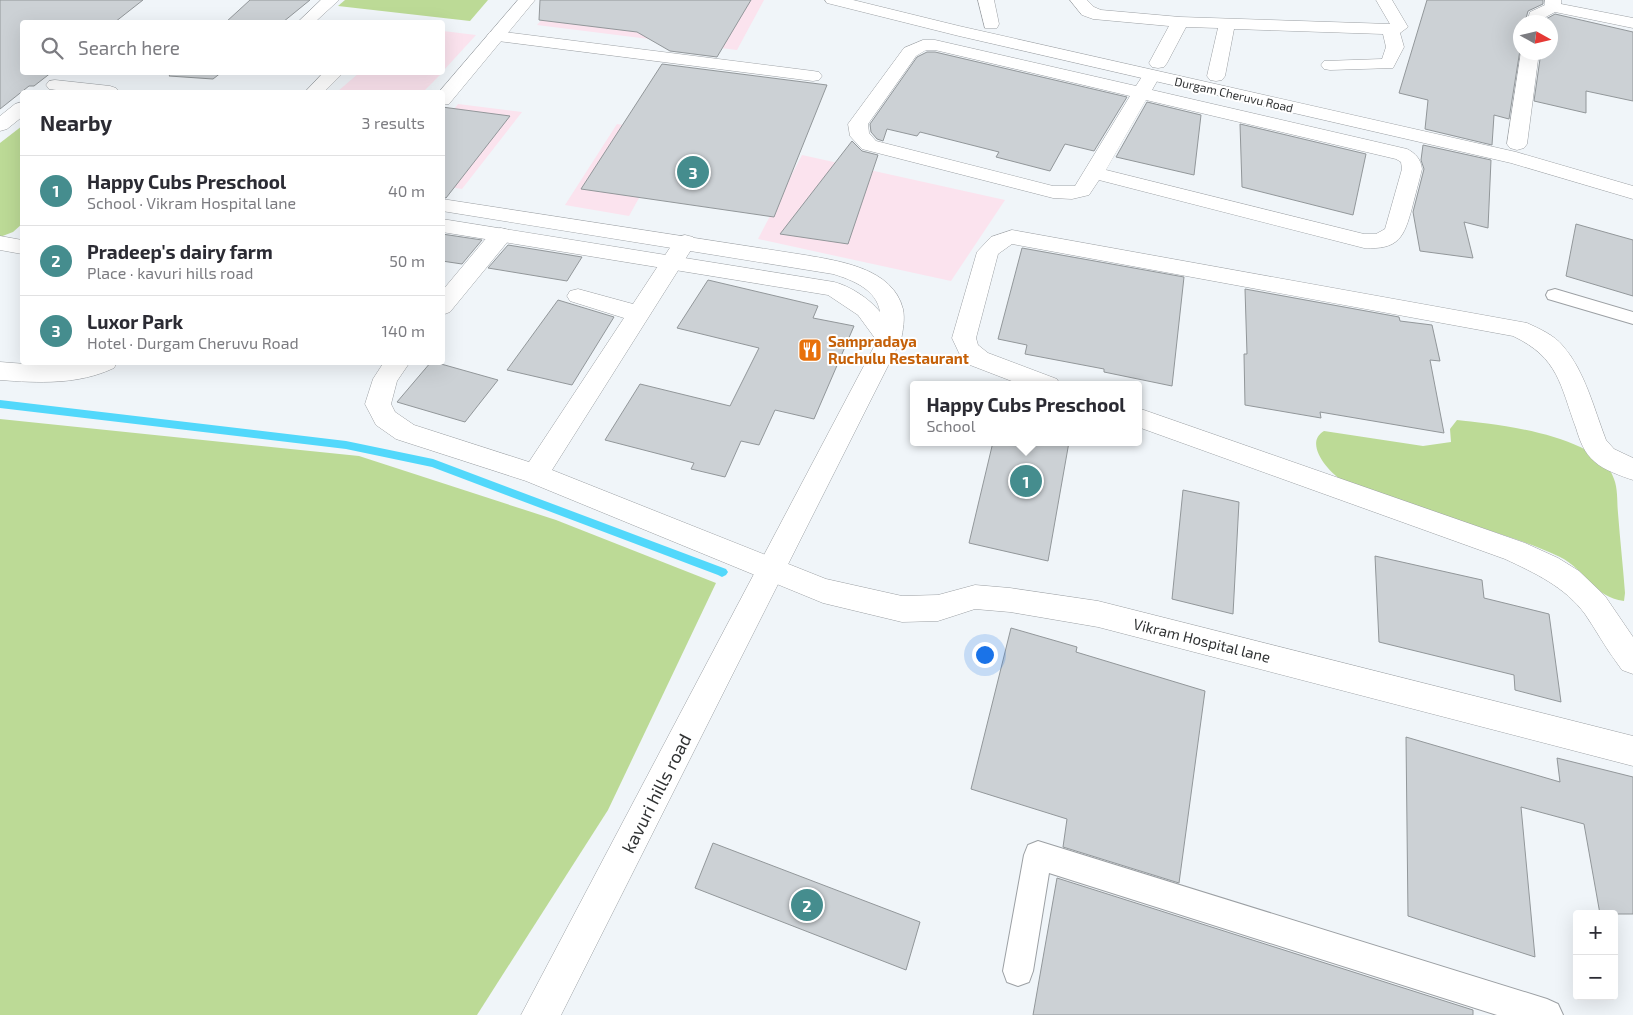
<!DOCTYPE html>
<html lang="en">
<head>
<meta charset="utf-8">
<style>
  :root { --surface:#fff; --page:#f7f7f7; --text:#2b2b33; --muted:#7c7c81; --line:#e1e1e2; --accent:#458d8e }
  body { margin:0; font-family:"Exo 2",sans-serif; background:var(--page); color:var(--text) }
  .controls { position:absolute; right:15px; bottom:15px; display:grid; overflow:hidden; border-radius:5px; box-shadow:0 5px 20px #0002 }
  .controls button { width:45px; height:45px; display:grid; place-items:center; padding:0; border:0; border-bottom:1px solid var(--line); background:var(--surface); color:var(--text); font:25px sans-serif }
  .compass { position:absolute; left:1513px; top:15px; width:45px; height:45px; border-radius:50%; background:var(--surface); box-shadow:0 5px 20px #0002; rotate:98deg }
  .you { position:absolute; left:984px; top:654px; width:18px; height:18px; margin:-12px; border:4px solid #fff; border-radius:50%; background:#1a73e8; box-shadow:0 0 0 8px #1a73e833 }
  .badge { display:grid; place-items:center; width:32px; height:32px; border-radius:50%; background:var(--accent); color:#fff; font-size:16px; font-weight:700 }
  .pin { position:absolute; translate:-50% -50%; border:2px solid #fff; box-shadow:0 1px 5px #0006 }
  .popup { position:absolute; left:910px; top:381px; width:232px; height:65px; box-sizing:border-box; display:grid; place-content:center; border-radius:5px; background:var(--surface); filter:drop-shadow(0 1px 4px #0005); font-size:16px; white-space:nowrap; color:var(--muted) }
  .popup b { font-size:19px; color:var(--text) }
  .popup::after { content:''; position:absolute; left:50%; top:100%; margin-left:-10px; border:10px solid transparent; border-top-color:var(--surface) }
  .list { margin:0; padding:0; list-style:none }
  h2 { display:flex; justify-content:space-between; align-items:center; height:65px; margin:0; padding:0 20px; font-size:21px }
  h2 small { font-size:16px; font-weight:400; color:var(--muted) }
  .list li { display:grid; grid-template-columns:32px 1fr auto; gap:15px; align-items:center; box-sizing:border-box; height:70px; padding:0 20px; border-top:1px solid var(--line) }
  .list b { display:block; font-size:19px; white-space:nowrap }
  .list p { margin:0; font-size:16px; white-space:nowrap; color:var(--muted) }
  .list em { font-size:16px; font-style:normal; color:var(--muted) }
  .icon { flex:none; width:28px; height:28px; fill:none; stroke:currentColor; stroke-width:2; stroke-linecap:round; stroke-linejoin:round }
  .map { position:relative; flex:none; width:1633px; height:1015px; overflow:hidden }
  .search { position:absolute; background:var(--surface); box-shadow:0 5px 20px #0002; left:20px; top:20px; width:425px; height:55px; display:flex; align-items:center; gap:12px; box-sizing:border-box; padding:0 18px; border-radius:5px; color:var(--muted); font-size:19px }
  .panel { position:absolute; background:var(--surface); box-shadow:0 5px 20px #0002; left:20px; top:90px; width:425px; height:275px; border-radius:5px }
  .map>svg:first-child { display:block }
</style>
</head>
<body>
<div class="map">
<svg width="1633" height="1015" viewBox="0 0 1633 1015">
  <rect width="100%" height="100%" fill="#f0f5f9"/>
  <g fill="#fbe3ee">
    <polygon points="559,0 764,0 737,50 537,25"/>
    <polygon points="443,31 476,35 443,71 442,31"/>
    <polygon points="359,73 359,72 442,73 423,92 337,92"/>
    <polygon points="458,104 522,112 462,189 443,186 443,123"/>
    <polygon points="617,124 675,133 629,216 565,205"/>
    <polygon points="802,155 1005,200 951,281 758,239"/>
  </g>
  <g fill="#bcda96">
    <polygon points="345,0 488,0 470,21 338,6"/>
    <polygon points="22,126 22,224 13,232 0,237 0,143"/>
    <polygon points="0,419 359,456 556,520 716,583 608,810 477,1015 0,1015"/>
    <path d="M1457,420C1496,424 1600,435 1614,479C1618,489 1617,503 1618,513C1620,540 1623,566 1625,593L1624,601C1593,597 1586,570 1560,557C1542,548 1521,541 1503,535C1465,522 1428,510 1390,497C1375,492 1357,489 1343,481C1329,473 1303,443 1324,431L1423,446L1451,442L1450,429Z"/>
  </g>
  <g fill="none" stroke-linecap="round" stroke-linejoin="round">
    <polygon fill="#52d8fb" fill-rule="evenodd" points="0,400 346,441 433,459 726,569 728,572 726,575 722,577 718,575 432,467 346,449 0,408"/>
  </g>
  <g fill="#ccd1d5" stroke="#92979a">
    <polygon points="0,0 143,0 115,22 22,22 22,72 52,72 34,86 29,86 0,109"/>
    <polygon points="250,0 310,0 283,22 226,22"/>
    <polygon points="540,0 751,0 717,57 670,51 637,32 539,20"/>
    <polygon points="1427,0 1543,0 1543,4 1528,11 1525,22 1520,22 1520,50 1509,119 1494,115 1492,145 1425,129 1428,100 1399,93"/>
    <polygon points="1555,14 1633,32 1633,101 1586,91 1586,113 1534,101 1541,52 1550,52 1550,22 1545,22 1546,19"/>
    <polygon points="927,52 935,52 1127,97 1094,151 1065,144 1050,171 996,157 999,152 920,132 917,136 887,129 883,141 877,139 871,132 870,124 917,57"/>
    <polygon points="662,64 827,85 774,217 581,189"/>
    <polygon points="172,72 222,72 213,79 169,76"/>
    <polygon points="1147,102 1201,115 1194,175 1116,157"/>
    <polygon points="442,107 510,116 446,198 442,197"/>
    <polygon points="1240,124 1366,154 1353,215 1242,187"/>
    <polygon points="852,141 862,151 878,155 848,244 780,234"/>
    <polygon points="1423,145 1491,160 1488,228 1464,222 1473,258 1420,251 1413,212 1424,169 1421,160"/>
    <polygon points="1576,224 1633,240 1633,296 1566,276"/>
    <polygon points="442,234 482,240 462,264 442,261"/>
    <polygon points="508,245 582,257 567,281 488,268"/>
    <polygon points="1022,248 1184,277 1172,386 1104,372 1104,369 1025,354 1027,345 998,339"/>
    <polygon points="708,280 818,306 813,318 854,326 814,419 775,410 759,445 741,441 725,477 691,469 694,463 605,440 640,384 730,406 759,348 677,328"/>
    <polygon points="1245,289 1399,317 1400,321 1432,325 1440,361 1430,360 1444,433 1320,412 1321,418 1245,405 1244,354 1247,354"/>
    <polygon points="558,300 614,317 572,385 507,370"/>
    <polygon points="431,362 434,362 498,380 465,422 397,402"/>
    <polygon points="993,442 1069,442 1048,561 969,543"/>
    <polygon points="1183,490 1239,502 1233,614 1172,599"/>
    <polygon points="1375,556 1482,580 1484,598 1549,614 1561,702 1515,690 1514,675 1379,642"/>
    <polygon points="1011,628 1077,647 1076,652 1205,691 1179,883 1063,847 1067,819 971,789"/>
    <polygon points="1406,737 1560,782 1557,758 1633,777 1633,914 1600,914 1584,824 1521,807 1535,957 1408,916"/>
    <polygon points="713,843 920,922 906,970 695,888"/>
    <polygon points="1057,878 1473,1010 1473,1015 1033,1015"/>
  </g>
  <g fill="none" stroke-linecap="round" stroke-linejoin="round">
    <g stroke="#9ca0a4" stroke-width="2">
      <g id="lane">
        <polygon points="1555,289 1633,312 1633,324 1548,299 1546,295 1548,291"/>
        <polygon points="1038,841 1547,999 1558,1004 1563,1015 1497,1015 1049,873 1033,971 1029,982 1018,986 1007,982 1003,971 1024,855 1028,845"/>
      </g>
    </g>
    <g stroke="#9ca0a4" stroke-width="1">
      <g id="street">
        <polygon points="321,0 339,0 315,22 298,22"/>
        <polygon points="978,0 994,0 999,24 997,28 985,28"/>
        <polygon points="1070,0 1087,0 1094,7 1101,10 1180,17 1390,24 1376,0 1392,0 1408,27 1400,33 1404,47 1393,68 1330,70 1324,69 1321,65 1324,61 1382,59 1386,47 1383,34 1234,29 1225,76 1222,80 1216,81 1210,80 1207,76 1218,28 1186,27 1167,63 1164,67 1158,68 1152,67 1149,63 1169,26 1093,19 1082,15"/>
        <polygon points="1545,0 1561,0 1561,4 1633,18 1633,28 1555,12 1544,18 1543,22 1527,22 1530,12 1545,5"/>
        <polygon points="496,31 813,71 819,72 822,76 819,80 813,81 490,40 487,36 490,32"/>
        <path d="M923,40H935L1136,86L1145,72L1151,71L1157,72L1160,76L1152,90L1407,149C1415,153 1421,159 1422,169C1419,182 1415,195 1412,208C1404,237 1399,250 1364,248L1099,180L1089,195L1072,199L1053,198L862,149L850,136L848,124L904,48ZM926,50H935L1130,96L1075,186H1053L876,141L869,133L868,124L916,56ZM1146,100L1396,159L1401,162L1402,169L1385,229L1376,234H1364L1106,170Z"/>
        <polygon points="1521,52 1539,52 1527,144 1524,148 1517,150 1510,148 1507,144"/>
        <polygon points="324,72 344,72 324,92 305,92"/>
        <polygon points="55,80 110,86 116,88 119,92 71,92 49,89 46,85 49,81"/>
        <polygon points="22,102 22,117 7,129 0,131 0,116 15,104"/>
        <polygon points="501,228 509,230 512,235 509,240 450,312 442,315 442,291 493,230"/>
        <path d="M1012,230L1527,323C1540,329 1554,335 1563,346C1585,371 1594,409 1606,440L1614,449L1633,458V480C1621,476 1604,470 1595,462C1584,453 1580,441 1576,428C1560,385 1559,358 1513,336L1012,244L998,254L976,338L978,345L988,353L1057,379L1060,385H1022L970,365L960,355L952,338L977,252L991,237Z"/>
        <polygon points="685,235 693,237 696,242 552,470 826,579 902,596 938,595 975,585 1010,588 1098,601 1633,736 1633,766 1098,627 1010,612 975,609 938,621 902,622 823,603 526,481 396,439 376,425 365,404 373,379 384,362 410,362 397,381 391,404 395,412 414,425 529,462 624,318 570,301 567,296 570,291 578,289 633,304 677,237"/>
        <polygon points="0,236 22,240 22,254 0,250"/>
        <path d="M0,362L39,365L117,362L114,368C78,385 39,383 0,380Z"/>
        <path d="M1138,408L1525,543L1558,558L1579,571L1605,596L1633,637V674L1622,670L1617,663C1605,647 1596,630 1585,614C1565,587 1535,573 1505,559L1138,427Z"/>
      </g>
    </g>
    <g stroke="#9ca0a4" stroke-width="1">
      <g id="secondary">
        <polygon points="518,0 535,0 449,104 442,105 442,92 439,92"/>
        <polygon points="825,0 853,0 959,26 1516,152 1633,186 1633,199 1511,163 959,36 827,3"/>
        <path d="M442,199L805,255C839,261 893,268 903,309C905,319 903,330 901,340L561,1015H521L877,341L858,315L828,295L442,232V219L834,282C850,286 870,299 880,312C877,290 853,280 833,274L442,211Z"/>
      </g>
    </g>
    <use href="#lane" fill="#fff" fill-rule="evenodd"/>
    <use href="#street" fill="#fff" fill-rule="evenodd"/>
    <use href="#secondary" fill="#fff" fill-rule="evenodd"/>
  </g>
  <defs>
    <g id="restaurant-square" transform="scale(1.25)"><rect x="-9" y="-9" width="18" height="18" rx="4" fill="#e8710a" stroke="#fff"/><path d="M-5-6h1v4h1v-4h1v4h1v-4h1v5L-1.5 .5V6h-2V.5L-5-1ZM5-6V6H3V1.5H1.5Q1.5-4 5-6Z" fill="#fff"/></g>
  </defs>
  <g fill-rule="evenodd">
    <use href="#restaurant-square" x="810" y="350"/>
  </g>
  <g text-anchor="middle" dominant-baseline="central" stroke-width="4" stroke-linejoin="round" paint-order="stroke">
    <g font-size="12" fill="#303233" stroke="#fff">
      <text transform="translate(1234 94) rotate(13)">Durgam Cheruvu Road</text>
    </g>
    <g font-size="15" font-weight="bold" fill="#c56008" stroke="#fff" text-anchor="start">
      <text x="828" y="341">Sampradaya<tspan x="828" dy="17">Ruchulu Restaurant</tspan></text>
    </g>
    <g font-size="15" fill="#303233" stroke="#fff">
      <text transform="translate(1202 640) rotate(14)">Vikram Hospital lane</text>
    </g>
    <g font-size="18" fill="#303233" stroke="#fff">
      <text transform="translate(656 793) rotate(-63)">kavuri hills road</text>
    </g>
  </g>
</svg>
<div class="controls">
<button>+</button>
<button>−</button>
</div>
<svg class="compass" viewBox="-18 -18 36 36"><path d="M0-13l5 13h-10z" fill="#e53935"/><path d="M0 13l5-13h-10z" fill="#7c7c81"/></svg>
<div class="you"></div>
<div class="pin badge" style="left:1026px;top:481px">1</div>
<div class="popup"><b>Happy Cubs Preschool</b>School</div>
<div class="pin badge" style="left:807px;top:905px">2</div>
<div class="pin badge" style="left:693px;top:172px">3</div>
<div class="search"><svg class="icon" aria-label="search" viewBox="0 0 24 24"><circle cx="10" cy="10" r="6"/><path d="M15 15l6 6"/></svg>Search here</div>
<section class="panel">
<h2>Nearby<small>3 results</small></h2>
<ul class="list">
<li><span class="badge">1</span><div><b>Happy Cubs Preschool</b><p>School · Vikram Hospital lane</p></div><em>40 m</em></li>
<li><span class="badge">2</span><div><b>Pradeep's dairy farm</b><p>Place · kavuri hills road</p></div><em>50 m</em></li>
<li><span class="badge">3</span><div><b>Luxor Park</b><p>Hotel · Durgam Cheruvu Road</p></div><em>140 m</em></li>
</ul>
</section>
</div>
</body>
</html>
